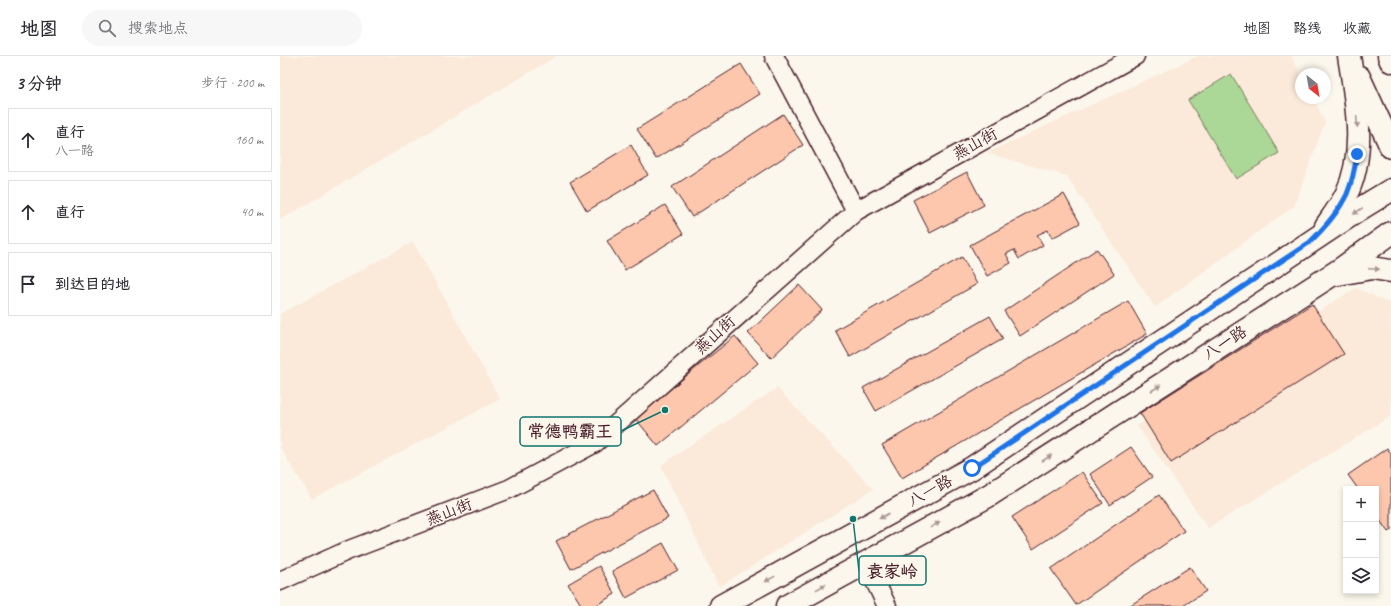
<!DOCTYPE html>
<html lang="zh">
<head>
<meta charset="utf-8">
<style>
  :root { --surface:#fff; --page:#f7f7f7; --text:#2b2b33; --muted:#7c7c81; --line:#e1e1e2 }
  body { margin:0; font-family:Caveat,"LXGW WenKai TC",sans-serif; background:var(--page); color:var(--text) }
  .controls { position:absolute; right:12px; bottom:12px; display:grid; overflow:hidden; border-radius:0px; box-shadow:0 2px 6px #0003 }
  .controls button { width:36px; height:36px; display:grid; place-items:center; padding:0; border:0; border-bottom:1px solid var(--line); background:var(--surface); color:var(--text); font:20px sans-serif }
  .compass { position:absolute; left:1015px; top:12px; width:36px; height:36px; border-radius:50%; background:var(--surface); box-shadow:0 2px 6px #0003; rotate:149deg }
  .stop { position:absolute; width:12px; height:12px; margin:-9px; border:3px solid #1a73e8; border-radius:50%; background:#fff }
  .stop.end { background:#1a73e8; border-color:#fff; box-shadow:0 1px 4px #0008 }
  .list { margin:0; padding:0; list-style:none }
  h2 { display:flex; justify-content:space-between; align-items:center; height:52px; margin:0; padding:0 16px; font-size:17px }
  h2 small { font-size:13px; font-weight:400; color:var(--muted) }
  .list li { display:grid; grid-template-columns:26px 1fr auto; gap:12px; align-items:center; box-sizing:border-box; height:64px; margin:0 8px 8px; padding:0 8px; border:1px solid var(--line); border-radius:0px }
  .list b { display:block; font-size:15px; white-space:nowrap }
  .list p { margin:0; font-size:13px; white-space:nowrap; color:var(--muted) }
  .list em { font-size:13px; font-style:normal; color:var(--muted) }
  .icon { flex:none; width:22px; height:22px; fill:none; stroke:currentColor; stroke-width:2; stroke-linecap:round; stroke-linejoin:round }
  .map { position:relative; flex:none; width:1111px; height:550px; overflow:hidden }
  header { display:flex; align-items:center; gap:24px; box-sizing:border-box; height:56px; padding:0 20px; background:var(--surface); border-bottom:1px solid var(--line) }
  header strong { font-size:19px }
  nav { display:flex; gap:22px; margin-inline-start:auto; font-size:14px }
  .search { width:280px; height:36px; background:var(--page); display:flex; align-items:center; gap:10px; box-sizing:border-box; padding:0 14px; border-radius:22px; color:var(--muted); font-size:15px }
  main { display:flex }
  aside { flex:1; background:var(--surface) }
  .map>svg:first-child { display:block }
</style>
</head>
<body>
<header>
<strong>地图</strong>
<div class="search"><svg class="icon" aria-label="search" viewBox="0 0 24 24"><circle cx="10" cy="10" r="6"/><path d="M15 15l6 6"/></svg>搜索地点</div>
<nav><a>地图</a><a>路线</a><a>收藏</a></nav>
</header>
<main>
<aside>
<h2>3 分钟<small>步行 · 200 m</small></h2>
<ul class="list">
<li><svg class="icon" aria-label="ahead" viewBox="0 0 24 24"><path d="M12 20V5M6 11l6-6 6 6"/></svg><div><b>直行</b><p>八一路</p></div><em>160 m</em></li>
<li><svg class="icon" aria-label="ahead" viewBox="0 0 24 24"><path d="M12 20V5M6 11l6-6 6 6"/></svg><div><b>直行</b></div><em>40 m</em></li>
<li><svg class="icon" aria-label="arrive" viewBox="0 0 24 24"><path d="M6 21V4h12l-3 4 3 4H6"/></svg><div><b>到达目的地</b></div></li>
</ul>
</aside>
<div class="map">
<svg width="1111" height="550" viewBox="0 0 1111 550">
  <rect width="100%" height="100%" fill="#fbf7ec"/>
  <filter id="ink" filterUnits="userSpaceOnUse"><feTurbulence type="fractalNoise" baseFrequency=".025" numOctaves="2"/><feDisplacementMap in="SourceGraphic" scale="8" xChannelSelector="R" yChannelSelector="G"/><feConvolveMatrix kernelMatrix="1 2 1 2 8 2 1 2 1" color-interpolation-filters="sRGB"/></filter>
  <g filter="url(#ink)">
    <g fill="#fbe9d9">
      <polygon points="0,0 277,0 0,164"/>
      <polygon points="918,0 1011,0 1021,19 1021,42 1033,42 1045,66 1014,150 875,251 787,120 707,97"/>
      <polygon points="133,186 220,343 32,443 0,391 0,258"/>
      <polygon points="1076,232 1111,248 1111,360 928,472 857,370"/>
      <polygon points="497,332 593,433 439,531 381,409"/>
    </g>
    <polygon fill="#abd897" stroke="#7a7c61" points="951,18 999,97 956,123 908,44"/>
    <g fill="#fcc7ad" stroke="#4a1f2b">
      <polygon points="461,8 480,38 376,103 357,73"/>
      <polygon points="503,58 523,89 412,161 392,131"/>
      <polygon points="351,89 368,119 307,155 290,126"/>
      <polygon points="687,116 704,149 650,177 633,144"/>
      <polygon points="784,138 800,167 772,182 768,174 757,179 763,189 739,203 734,194 726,198 731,207 707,220 690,189"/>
      <polygon points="385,149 403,178 345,214 327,185"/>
      <polygon points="817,193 834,218 740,280 724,255"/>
      <polygon points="682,201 697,228 570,301 555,274"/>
      <polygon points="519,229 542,254 491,302 468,277"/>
      <polygon points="848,245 867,278 622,422 602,389"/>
      <polygon points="1032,248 1064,298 891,407 860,357"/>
      <polygon points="710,260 723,283 596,355 583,332"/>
      <polygon points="455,280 478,307 378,390 355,362"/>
      <polygon points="851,391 872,421 830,449 810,418"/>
      <polygon points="1107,392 1111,398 1111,474 1108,476 1096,459 1096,433 1078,433 1068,419"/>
      <polygon points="802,416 823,447 753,493 732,461"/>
      <polygon points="373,434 388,462 291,513 276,485"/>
      <polygon points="879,439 904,475 796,549 771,513"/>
      <polygon points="383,487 398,514 346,542 332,515"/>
      <polygon points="319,510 335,538 315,550 302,550 288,528"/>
      <polygon points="910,511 926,535 903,550 849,550"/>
    </g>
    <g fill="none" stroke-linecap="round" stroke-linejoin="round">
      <g stroke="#4a1f2b" stroke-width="21">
        <g id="minor">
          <polyline points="494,0 576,155"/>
          <polyline points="586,507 607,550"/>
          <polyline points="0,525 69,494 229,433 315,387 576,155 855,0"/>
        </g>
      </g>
      <g stroke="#4a1f2b" stroke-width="25">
        <g id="major">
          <polyline points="1109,0 1111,5"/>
          <polyline points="1079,21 1111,91"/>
          <path d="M1046,170C1053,160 1060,151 1066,139C1087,96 1076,45 1069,0"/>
          <polyline points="1058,218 1092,212 1111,215"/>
          <polyline points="441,550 692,412 1083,151 1111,134"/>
          <polyline points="507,550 708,440 1061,213 1111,177"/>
        </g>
      </g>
      <use href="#minor" stroke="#fbf7ec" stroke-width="18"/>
      <use href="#major" stroke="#fbf7ec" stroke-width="22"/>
    </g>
    <defs><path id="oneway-solid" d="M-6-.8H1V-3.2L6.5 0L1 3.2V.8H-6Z"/></defs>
    <g fill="#ab9695">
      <use href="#oneway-solid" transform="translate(1077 66) rotate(86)"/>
      <use href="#oneway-solid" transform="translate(1078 155) rotate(146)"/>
      <use href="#oneway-solid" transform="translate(1094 213) rotate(2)"/>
      <use href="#oneway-solid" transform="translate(876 332) rotate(-33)"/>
      <use href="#oneway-solid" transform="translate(767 402) rotate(-33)"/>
      <use href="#oneway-solid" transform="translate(604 460) rotate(151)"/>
      <use href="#oneway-solid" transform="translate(655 469) rotate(-29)"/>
      <use href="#oneway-solid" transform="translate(490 523) rotate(151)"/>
      <use href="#oneway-solid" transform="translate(541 531) rotate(-29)"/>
    </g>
  </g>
  <g fill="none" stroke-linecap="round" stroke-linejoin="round" filter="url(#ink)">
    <path stroke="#1a73e8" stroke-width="5" d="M692,412L1030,186C1044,172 1058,157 1067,138C1072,126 1075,112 1077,98"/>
  </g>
  <g text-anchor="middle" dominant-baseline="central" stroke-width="3" stroke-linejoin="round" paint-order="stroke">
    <g font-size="16" fill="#4a1f2b" stroke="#fbf7ec">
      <text transform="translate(695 88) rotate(-29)">燕山街</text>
      <text transform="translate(435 279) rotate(-42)">燕山街</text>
      <text transform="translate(945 287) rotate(-33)">八一路</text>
      <text transform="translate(650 435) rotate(-29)">八一路</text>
      <text transform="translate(169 456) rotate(-21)">燕山街</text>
    </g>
  </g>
  <path fill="none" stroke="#0f766e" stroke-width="1.5" d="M385 354L341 375M573 463L579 515"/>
  <g fill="#0f766e" stroke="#fbf7ec" stroke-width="1.5">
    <circle cx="385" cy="354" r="4"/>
    <circle cx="573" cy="463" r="4"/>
  </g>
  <g fill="#fbf7ec" stroke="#0f766e" stroke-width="1.5">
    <rect x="240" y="361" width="101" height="29" rx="4"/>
    <rect x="579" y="500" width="67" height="29" rx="4"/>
  </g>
  <g font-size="17" text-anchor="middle" font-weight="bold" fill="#4a1f2b">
    <text x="290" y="381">常德鸭霸王</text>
    <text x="612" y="521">袁家岭</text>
  </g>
</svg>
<div class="controls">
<button>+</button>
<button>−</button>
<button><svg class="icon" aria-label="layers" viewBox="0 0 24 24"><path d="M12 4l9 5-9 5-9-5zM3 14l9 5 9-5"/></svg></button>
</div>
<svg class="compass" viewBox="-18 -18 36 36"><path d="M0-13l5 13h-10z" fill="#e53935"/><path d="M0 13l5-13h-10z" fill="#7c7c81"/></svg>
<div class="stop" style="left:692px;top:412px"></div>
<div class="stop end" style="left:1077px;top:98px"></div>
</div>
</main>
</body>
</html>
